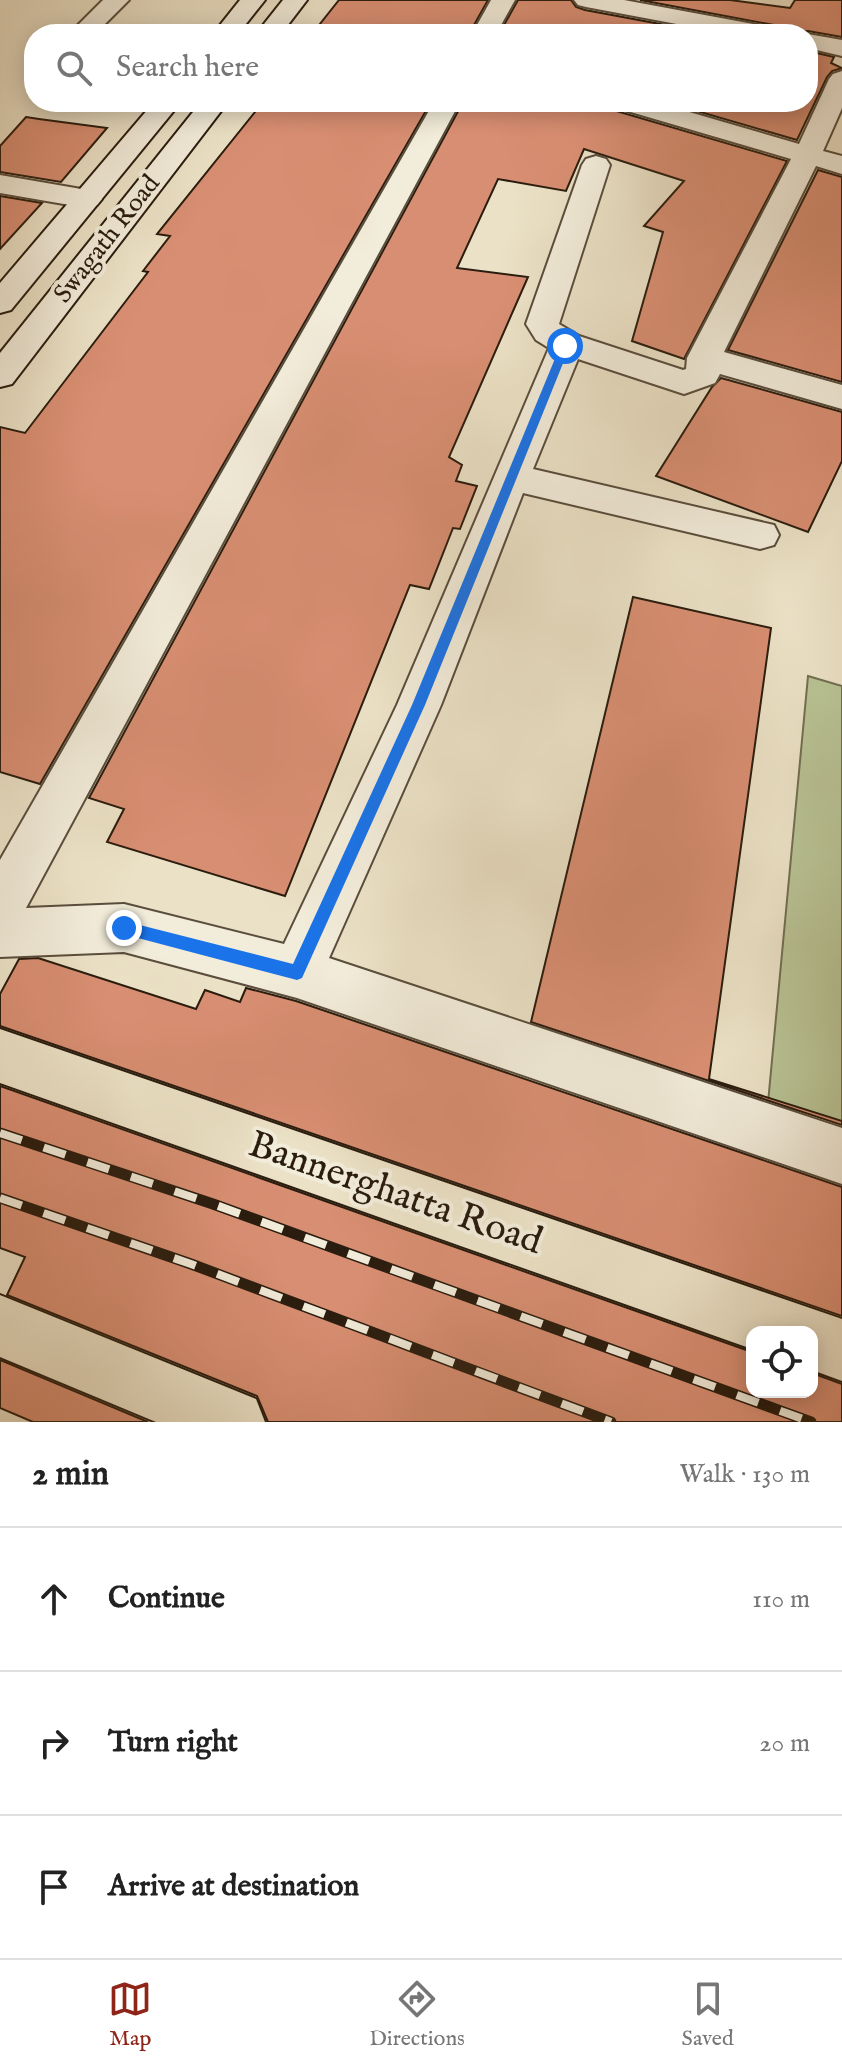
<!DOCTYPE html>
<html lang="en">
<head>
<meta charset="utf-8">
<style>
  :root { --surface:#fff; --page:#f2f2f2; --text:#222; --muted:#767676; --line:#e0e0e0; --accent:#8f2418 }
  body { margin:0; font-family:"IM FELL English",serif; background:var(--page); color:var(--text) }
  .controls { position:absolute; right:24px; bottom:24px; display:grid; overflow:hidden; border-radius:16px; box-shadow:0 4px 20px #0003 }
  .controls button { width:72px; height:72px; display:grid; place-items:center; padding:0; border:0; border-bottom:2px solid var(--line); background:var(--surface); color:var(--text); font:40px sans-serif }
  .stop { position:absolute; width:24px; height:24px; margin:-18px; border:6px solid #1a73e8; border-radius:50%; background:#fff }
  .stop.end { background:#1a73e8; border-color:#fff; box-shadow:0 2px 8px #0008 }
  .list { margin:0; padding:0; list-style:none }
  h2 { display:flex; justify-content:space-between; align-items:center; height:104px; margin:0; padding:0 32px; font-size:34px }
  h2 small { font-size:26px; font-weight:400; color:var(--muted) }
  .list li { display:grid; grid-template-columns:52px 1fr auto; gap:24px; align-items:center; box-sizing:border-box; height:144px; padding:0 32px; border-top:2px solid var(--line) }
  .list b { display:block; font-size:30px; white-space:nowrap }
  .list em { font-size:26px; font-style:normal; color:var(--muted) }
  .icon { flex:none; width:44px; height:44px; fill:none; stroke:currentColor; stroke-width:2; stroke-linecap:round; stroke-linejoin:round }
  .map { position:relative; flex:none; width:842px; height:1422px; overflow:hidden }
  .search { position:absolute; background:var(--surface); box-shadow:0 4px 20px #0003; left:24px; right:24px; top:24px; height:88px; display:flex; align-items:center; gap:20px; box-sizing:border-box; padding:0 28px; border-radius:32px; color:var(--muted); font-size:30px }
  .sheet { height:536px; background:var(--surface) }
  nav { display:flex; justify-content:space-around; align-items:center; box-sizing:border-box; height:112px; border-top:2px solid var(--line); background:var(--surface); font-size:22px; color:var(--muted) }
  nav a { display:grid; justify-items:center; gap:4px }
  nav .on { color:var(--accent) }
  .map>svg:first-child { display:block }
</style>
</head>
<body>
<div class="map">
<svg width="842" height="1422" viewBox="0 0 842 1422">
  <rect width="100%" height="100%" fill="#ebe1c6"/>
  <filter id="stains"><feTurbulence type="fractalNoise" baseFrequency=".0025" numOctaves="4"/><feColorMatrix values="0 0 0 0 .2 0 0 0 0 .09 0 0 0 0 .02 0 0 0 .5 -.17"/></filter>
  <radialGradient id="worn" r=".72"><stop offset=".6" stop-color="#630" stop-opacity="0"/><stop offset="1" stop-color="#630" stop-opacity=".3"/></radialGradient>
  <polygon fill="#b8c294" stroke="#716f51" stroke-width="2" points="808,676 842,686 842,1122 768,1103"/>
  <g fill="#d88e72" stroke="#2a1c0e" stroke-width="2">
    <polygon points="339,0 488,0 469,34 312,34"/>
    <polygon points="518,0 571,0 576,7 585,10 714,34 499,34"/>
    <polygon points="640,0 730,0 790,8 795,0 842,0 842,37 808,31 784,34 779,26"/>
    <polygon points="808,51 834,57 831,63 842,68 832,71 827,77 797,140 666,102 808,102"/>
    <polygon points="257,102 431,102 40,784 0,772 0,427 25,433 148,272 143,271 170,236 157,234 259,107 254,106"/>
    <polygon points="463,102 610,102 616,111 787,161 684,359 632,341 663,232 644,226 684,181 584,149 566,191 498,179 457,268 528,277 449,457 462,465 456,481 477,486 460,529 453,528 429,589 410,585 285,896 107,842 124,809 89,798"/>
    <polygon points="26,117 39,119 107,128 61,182 0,172 0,146"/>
    <polygon points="818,170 842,177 842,382 728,350"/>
    <polygon points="0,196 42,203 0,249"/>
    <polygon points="721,378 842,412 842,461 808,532 656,476 712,387"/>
    <polygon points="633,597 771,628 709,1079 842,1121 842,1125 531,1022"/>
    <polygon points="38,958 196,1009 205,990 240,1002 246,988 296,1001 842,1187 842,1316 0,1026 0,994 19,959"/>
    <polygon points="0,1086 752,1352 752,1392 812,1392 812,1373 842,1384 842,1422 268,1422 257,1396 7,1295 25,1257 0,1248"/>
    <polygon points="0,1360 148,1422 33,1422 0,1408"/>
  </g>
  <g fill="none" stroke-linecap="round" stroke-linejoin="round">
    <g stroke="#5a4d3c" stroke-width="4">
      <g id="street">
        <polygon points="103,0 129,0 95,34 69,34"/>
        <polygon points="491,0 515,0 496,34 472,34"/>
        <polygon points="574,0 624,0 769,27 778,29 781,34 730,34 586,7 578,5"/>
        <polygon points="806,34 808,34 842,40 842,56 808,48"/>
        <polygon points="842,71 842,108 823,151 842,156 842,174 816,166 724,352 842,385 842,409 720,374 715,383 684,394 578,359 533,469 774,525 779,535 774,545 760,549 523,493 441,705 329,958 842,1128 842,1184 297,998 124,952 0,957 0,860 434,102 460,102 26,908 124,904 284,944 397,705 549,348 536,340 526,324 582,165 586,159 596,156 606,159 610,165 559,324 579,336 683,370 686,369 687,358 791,159 617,108 613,102 655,102 799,144 829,79 833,74"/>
        <polygon points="0,175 87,190 97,193 102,199 97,205 87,208 0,193"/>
      </g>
    </g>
    <g stroke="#2a1c0e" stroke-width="4">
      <g id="secondary">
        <polygon points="240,0 265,0 238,34 213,34"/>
        <polygon points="283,0 307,0 281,34 256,34"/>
        <polygon points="154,102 181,102 11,310 0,313 0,283"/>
        <polygon points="201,102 228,102 12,384 0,387 0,353"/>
      </g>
    </g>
    <g stroke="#2a1c0e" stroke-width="4">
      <g id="primary">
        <polygon points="0,1029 842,1319 842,1381 812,1370 812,1332 752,1332 752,1349 0,1083"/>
        <polygon points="0,1295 256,1399 265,1422 156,1422 0,1357"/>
      </g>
    </g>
    <use href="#street" fill="#f2ecda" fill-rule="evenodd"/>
    <use href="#secondary" fill="#f2ecda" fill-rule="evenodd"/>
    <use href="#primary" fill="#ebe1c6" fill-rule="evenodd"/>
    <g stroke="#2a1c0e" stroke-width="11">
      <g id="rail">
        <polyline points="0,1133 213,1204 811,1422"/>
        <polyline points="0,1198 191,1264 611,1422"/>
      </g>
    </g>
    <use href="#rail" stroke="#f2ecda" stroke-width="8" stroke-dasharray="23" stroke-linecap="butt"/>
  </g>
  <polygon fill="#1a73e8" points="561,344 570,346 425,705 302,978 297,980 119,933 116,928 124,921 293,964 412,705"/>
  <g text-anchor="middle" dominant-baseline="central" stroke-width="8" stroke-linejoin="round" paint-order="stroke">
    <g font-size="26" fill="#2a1c0e" stroke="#f2ecda">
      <text transform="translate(107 239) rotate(-52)">Swagath Road</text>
    </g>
    <g font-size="38" fill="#2a1c0e" stroke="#f2ecda">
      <text transform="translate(395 1194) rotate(19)">Bannerghatta Road</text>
    </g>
  </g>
  <rect width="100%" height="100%" filter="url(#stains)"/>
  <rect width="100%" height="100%" fill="url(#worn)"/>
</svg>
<div class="controls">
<button><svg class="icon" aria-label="locate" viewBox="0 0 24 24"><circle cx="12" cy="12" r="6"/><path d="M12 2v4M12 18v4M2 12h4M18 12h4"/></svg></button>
</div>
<div class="stop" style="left:565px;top:346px"></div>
<div class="stop end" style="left:124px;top:928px"></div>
<div class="search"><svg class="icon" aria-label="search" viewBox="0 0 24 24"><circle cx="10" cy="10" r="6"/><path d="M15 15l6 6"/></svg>Search here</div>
</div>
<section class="sheet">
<h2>2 min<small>Walk · 130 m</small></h2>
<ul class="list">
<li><svg class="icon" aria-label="ahead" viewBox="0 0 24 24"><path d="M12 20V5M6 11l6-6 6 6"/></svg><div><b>Continue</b></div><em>110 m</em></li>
<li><svg class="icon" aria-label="right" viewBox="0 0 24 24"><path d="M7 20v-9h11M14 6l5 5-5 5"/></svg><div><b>Turn right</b></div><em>20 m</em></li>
<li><svg class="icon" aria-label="arrive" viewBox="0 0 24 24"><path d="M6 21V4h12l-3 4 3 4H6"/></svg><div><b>Arrive at destination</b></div></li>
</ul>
</section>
<nav>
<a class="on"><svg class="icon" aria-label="map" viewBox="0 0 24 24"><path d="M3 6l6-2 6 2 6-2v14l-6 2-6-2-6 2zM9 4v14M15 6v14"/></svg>Map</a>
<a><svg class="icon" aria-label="directions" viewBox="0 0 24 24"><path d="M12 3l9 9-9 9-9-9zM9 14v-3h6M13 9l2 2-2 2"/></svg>Directions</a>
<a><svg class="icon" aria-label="saved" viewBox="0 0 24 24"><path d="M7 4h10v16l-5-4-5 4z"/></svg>Saved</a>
</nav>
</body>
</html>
